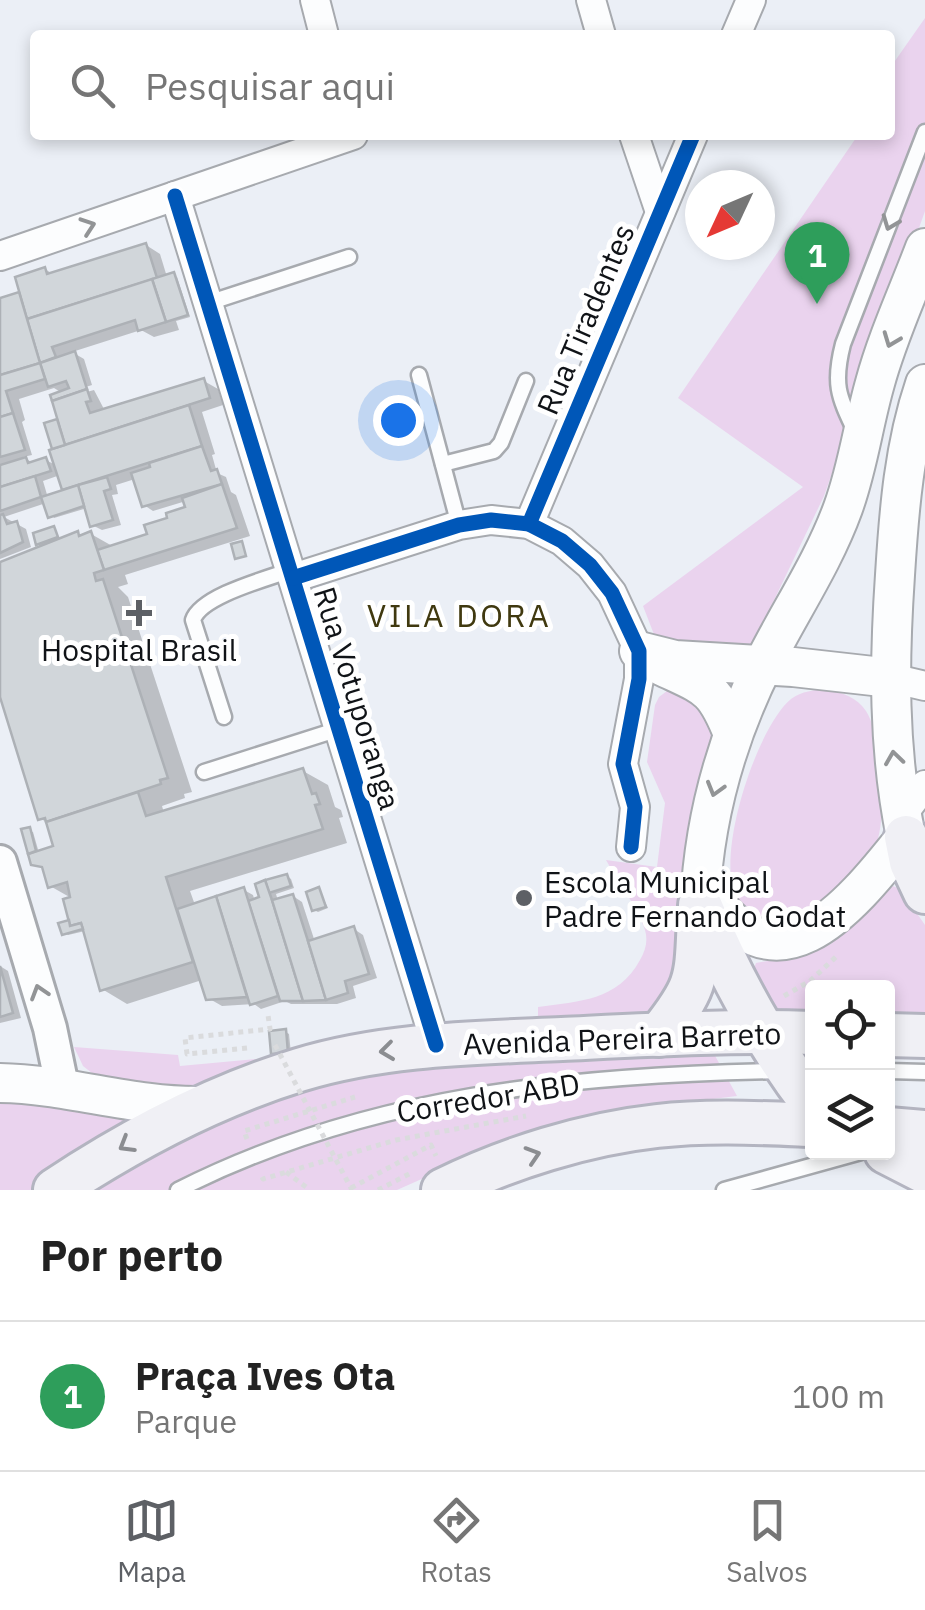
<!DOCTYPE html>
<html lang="pt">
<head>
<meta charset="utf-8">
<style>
  :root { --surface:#fff; --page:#f6f6f6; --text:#222; --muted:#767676; --line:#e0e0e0; --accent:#5d6065 }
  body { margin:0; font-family:"IBM Plex Sans",sans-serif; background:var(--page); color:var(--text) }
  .controls { position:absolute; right:30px; bottom:30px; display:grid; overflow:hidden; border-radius:10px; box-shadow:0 5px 15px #0003 }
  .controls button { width:90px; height:90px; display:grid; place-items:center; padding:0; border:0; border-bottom:2px solid var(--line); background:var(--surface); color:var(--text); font:50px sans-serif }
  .compass { position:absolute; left:685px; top:170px; width:90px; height:90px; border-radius:50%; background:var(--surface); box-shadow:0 5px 15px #0003; rotate:226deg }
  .you { position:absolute; left:398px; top:420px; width:35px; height:35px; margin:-25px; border:8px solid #fff; border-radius:50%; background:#1a73e8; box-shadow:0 0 0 15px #1a73e833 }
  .badge { display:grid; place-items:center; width:65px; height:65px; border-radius:50%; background:var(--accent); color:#fff; font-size:32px; font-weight:700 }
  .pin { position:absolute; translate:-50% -82px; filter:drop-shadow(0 2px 5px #0008) }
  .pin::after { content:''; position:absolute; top:52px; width:35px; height:30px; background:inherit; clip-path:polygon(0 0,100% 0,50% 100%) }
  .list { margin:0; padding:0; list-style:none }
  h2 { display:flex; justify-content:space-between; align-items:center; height:130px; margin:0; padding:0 40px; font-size:42px }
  h2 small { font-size:32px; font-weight:400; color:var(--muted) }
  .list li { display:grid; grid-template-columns:65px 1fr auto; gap:30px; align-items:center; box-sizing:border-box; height:150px; padding:0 40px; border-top:2px solid var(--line) }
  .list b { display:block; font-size:38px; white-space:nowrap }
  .list p { margin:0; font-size:32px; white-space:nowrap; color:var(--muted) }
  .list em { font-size:32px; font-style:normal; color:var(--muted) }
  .icon { flex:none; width:55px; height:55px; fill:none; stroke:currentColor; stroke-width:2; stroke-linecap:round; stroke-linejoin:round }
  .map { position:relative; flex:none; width:925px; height:1190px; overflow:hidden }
  .search { position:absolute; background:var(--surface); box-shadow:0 5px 15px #0003; left:30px; right:30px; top:30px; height:110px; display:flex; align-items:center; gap:25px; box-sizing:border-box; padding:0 35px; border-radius:10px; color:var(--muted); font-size:38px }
  .sheet { height:280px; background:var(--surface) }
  nav { display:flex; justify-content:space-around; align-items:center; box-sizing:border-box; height:140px; border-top:2px solid var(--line); background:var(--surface); font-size:28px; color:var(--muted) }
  nav a { display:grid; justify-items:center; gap:5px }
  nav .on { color:var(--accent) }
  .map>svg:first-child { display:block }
</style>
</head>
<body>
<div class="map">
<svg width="925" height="1190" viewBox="0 0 925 1190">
  <rect width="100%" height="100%" fill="#ebeff6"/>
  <g fill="#ead3ee">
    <polygon points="925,18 925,211 824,496 753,644 670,646 655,637 643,606 803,487 678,398 858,135 890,135 890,68"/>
    <path d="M827,689C842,693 857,697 866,711C882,735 888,821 875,847C865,867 824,903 807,920C783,922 761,927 742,907C708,872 756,727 791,699C802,691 814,690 827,689Z"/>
    <path d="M667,691L690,692L716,722L685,973L652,1016L538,1021V1007C579,1001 618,1001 640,960C646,950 648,940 645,930C637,906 618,882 606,860L657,867L665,803L647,762L655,705L659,697Z"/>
    <polygon points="893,886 900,889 925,925 925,1015 888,1015 888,988 812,988 812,1015 776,1012 753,971 756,963 805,954 831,944"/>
    <polygon points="74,1047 178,1055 180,1066 301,1055 223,1080 184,1088 101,1080 83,1066"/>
    <polygon points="713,1052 737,1096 639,1108 444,1169 397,1190 83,1190 212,1119 371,1068"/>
    <polygon points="19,1098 132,1117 136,1121 38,1190 0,1190 0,1101"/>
  </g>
  <g fill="#0003" fill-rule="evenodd">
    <path d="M146,245L160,254L167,277H177L190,317L176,321L179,330L154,337L141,330L72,352L84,359L92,385L76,390V395L94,390L105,411L204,381L218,389L223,405L202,412L215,454L212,455L217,473L226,477L231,492L236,495L250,536L125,575L128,584L118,587L128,597L192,792L184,794L185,798L162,806L164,813L303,771L328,785L335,807L341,810L343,817L339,818L347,843L190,891L195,905L244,890L253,895L255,902L287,876L291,879L294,888L276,894L278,901L293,896L302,902L315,942L354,929L363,935L377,978L353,986L356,998L337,1004H291L285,1001L261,1009L254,1004L222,1006L208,998L202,980L127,1004L102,989L85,931L68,935L64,933L73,899L50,886L45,870L33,863L24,831L33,832L39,853L56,848L49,824L40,818L0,689V564L41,551L36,535L54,529L60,539L77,533L83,537L91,534L114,547L150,536L188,508L186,501L153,511L144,505L135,479L116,485L118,494L112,495L121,525L102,530L92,525L87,508L54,518L46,503L4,517L26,529L31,547L0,559V300L19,295L23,298L45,269L54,275ZM54,388L62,393V426L57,422V466L46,460L33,463L23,457L32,455L22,422L25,420L19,399ZM60,475L65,492L48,498L43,481Z"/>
    <polygon points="319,890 328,908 318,912 314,910"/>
    <polygon points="0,966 8,971 21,1018 0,1023"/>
    <polygon points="286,1032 289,1034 291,1054 277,1055 273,1052"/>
  </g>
  <g fill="#d1d6da" stroke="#adb1b6" stroke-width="2.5">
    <polygon points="146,243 157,278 27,319 15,277 45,267 47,274"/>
    <polygon points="174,272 188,315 166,322 152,279"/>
    <polygon points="152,279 166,322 138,331 135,320 52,347 56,357 40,363 27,319"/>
    <polygon points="19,292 40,363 0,375 0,298"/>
    <polygon points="75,351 87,389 52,401 50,395 69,388 66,381 48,387 40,363"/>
    <polygon points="40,363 45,379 6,391 13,413 0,417 0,375"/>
    <polygon points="204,378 210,398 65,445 52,401 87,389 91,401 86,402 90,413"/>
    <polygon points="189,405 202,446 62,490 49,450"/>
    <polygon points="13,413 25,450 0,457 0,417"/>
    <polygon points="57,419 65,445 52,449 44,423"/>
    <polygon points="202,446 211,471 217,469 222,484 142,507 131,473 150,467 149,463"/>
    <polygon points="26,457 28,463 46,457 51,471 0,487 0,465"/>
    <polygon points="35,476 41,497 0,511 0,487"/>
    <polygon points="107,477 111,489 104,491 113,520 90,527 78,485"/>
    <polygon points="222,484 237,528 104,570 97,550 147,534 144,525 167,518 166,513 185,507 182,498"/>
    <polygon points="78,485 84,506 48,518 41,497"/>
    <polygon points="3,514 7,524 17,521 23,542 0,553 0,515"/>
    <polygon points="54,526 58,537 36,545 33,533"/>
    <polygon points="78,531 79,536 91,531 104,570 94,573 96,581 103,579 168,778 160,780 161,784 46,822 45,818 38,820 0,697 0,562"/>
    <polygon points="242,541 246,556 235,559 231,544"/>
    <polygon points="303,768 312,794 316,793 320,804 315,805 323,829 166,877 193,962 100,991 81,923 70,926 63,899 70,897 67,882 48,888 42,867 31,865 28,854 53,846 46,822 138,792 146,816"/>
    <polygon points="30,827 36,851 28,854 21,829"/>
    <polygon points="287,874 291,886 269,893 265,880"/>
    <polygon points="265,880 272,900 303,1001 280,1001 248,901 259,897 255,884"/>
    <polygon points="244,887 278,996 250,1005 216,896"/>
    <polygon points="319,887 326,907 312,911 306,892"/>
    <polygon points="293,894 308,941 326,1000 303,1001 272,900"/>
    <polygon points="216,896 247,997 206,1000 177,909"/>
    <polygon points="69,920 70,926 81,923 83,929 62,935 58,923"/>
    <polygon points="354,926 369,974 345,981 348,993 326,1000 308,941"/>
    <polygon points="0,966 13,1013 0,1017"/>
    <polygon points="286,1029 288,1053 271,1054 269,1031"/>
  </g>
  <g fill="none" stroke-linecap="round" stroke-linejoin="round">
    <g stroke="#a7aaaf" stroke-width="19">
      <g id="service">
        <polyline points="208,303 349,257"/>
        <polyline points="419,375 459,525"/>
        <path d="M855,431C838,396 833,383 843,344L925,132"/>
        <polyline points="443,464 494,451 501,443 526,381"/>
        <path d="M224,717L193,620C201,596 266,579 291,570"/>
        <polyline points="204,772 339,729"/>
        <polyline points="888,1071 925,1072"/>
        <path d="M178,1190C368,1094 570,1075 780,1071"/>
        <polyline points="724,1190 861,1152"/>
      </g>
    </g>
    <g stroke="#a7aaaf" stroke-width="32">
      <g id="minor">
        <polyline points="315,0 324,35"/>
        <polyline points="591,0 601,35"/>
        <polyline points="736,35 751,0"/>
        <polyline points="634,135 660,212"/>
        <polyline points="175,196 436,1045"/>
        <polyline points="0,256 353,135"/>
        <polyline points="529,524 693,135"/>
        <polyline points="293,578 459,525 491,520 529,524 562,541 590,565 612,593 639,651 639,679 623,764 635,807 631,847"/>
        <polyline points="891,678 925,686"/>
        <polyline points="902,815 925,785"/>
      </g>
    </g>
    <g stroke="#a7aaaf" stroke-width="38">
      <polyline id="tertiary" points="0,862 50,1028 62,1086"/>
    </g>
    <g stroke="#a7aaaf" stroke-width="42">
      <g id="secondary">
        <polyline points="639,651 675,660 793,667 891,678"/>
        <path d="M662,666C706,687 714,686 733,734"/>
        <path d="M701,881C772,1004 848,910 906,837C888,749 889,663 895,575C899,510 904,446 925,384"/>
        <path d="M700,903C704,818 726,739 764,663C790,611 823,563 843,508C858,467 863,425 875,383C887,338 908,293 925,248"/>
        <path d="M0,1083C68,1084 132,1107 200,1106"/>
      </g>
    </g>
    <g stroke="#b3b4c0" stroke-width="48">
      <g id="primary">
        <polyline points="906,837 911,862 925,892"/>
        <path d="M700,905C730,976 765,1042 812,1103"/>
        <path d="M659,1035C699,985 696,979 699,917"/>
        <polyline points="888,1035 925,1036"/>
        <polyline points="888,1129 925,1132"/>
        <polyline points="886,1152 925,1172"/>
        <path d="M55,1190C132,1139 211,1097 299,1070C384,1044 474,1043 562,1039C645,1035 729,1030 812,1033"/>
        <path d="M443,1190C508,1158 585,1134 657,1126C708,1120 762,1123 812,1125"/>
      </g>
    </g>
    <g stroke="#dadbdd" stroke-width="5" stroke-dasharray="5 5" stroke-linecap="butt">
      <polyline points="784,996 810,981 838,955"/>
      <polyline points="247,1048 187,1054 185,1038 270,1029 268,1015"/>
      <polyline points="247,1139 244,1131 355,1097"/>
      <polyline points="286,1172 310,1190"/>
      <polyline points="262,1177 263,1179 396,1140 526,1116"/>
      <polyline points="351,1188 431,1145 436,1156"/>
      <polyline points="378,1190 413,1172"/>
    </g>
    <use href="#service" stroke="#fcfdfe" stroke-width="14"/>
    <use href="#minor" stroke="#fcfdfe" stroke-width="28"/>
    <use href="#tertiary" stroke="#fcfdfe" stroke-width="32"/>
    <use href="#secondary" stroke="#fcfdfe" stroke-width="38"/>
    <use href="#primary" stroke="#f0f0f5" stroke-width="42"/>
    <polyline stroke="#dadbdd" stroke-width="5" stroke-dasharray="5 5" stroke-linecap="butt" points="275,1045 352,1190"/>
    <g stroke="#fff" stroke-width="21">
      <g id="cycleway">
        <polyline points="175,196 436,1045"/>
        <polyline points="529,524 693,135"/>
        <polyline points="293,578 459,525 491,520 529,524 562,541 590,565 612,593 639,651 639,679 623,764 635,807 631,847"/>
      </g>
    </g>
    <use href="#cycleway" stroke="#0057b8" stroke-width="15"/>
  </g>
  <defs><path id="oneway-chevron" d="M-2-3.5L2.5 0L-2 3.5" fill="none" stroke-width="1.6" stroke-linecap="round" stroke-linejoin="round" transform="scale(2.5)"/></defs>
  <g stroke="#929496">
    <use href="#oneway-chevron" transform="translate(890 223) rotate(111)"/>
    <use href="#oneway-chevron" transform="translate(88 226) rotate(-19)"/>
    <use href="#oneway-chevron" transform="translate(891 340) rotate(111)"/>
    <use href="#oneway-chevron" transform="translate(894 758) rotate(-98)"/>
    <use href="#oneway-chevron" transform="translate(715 789) rotate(106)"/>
    <use href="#oneway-chevron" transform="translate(39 992) rotate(-107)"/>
  </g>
  <g stroke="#8b8d91">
    <use href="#oneway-chevron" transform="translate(387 1051) rotate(173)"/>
    <use href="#oneway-chevron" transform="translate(126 1145) rotate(149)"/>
    <use href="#oneway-chevron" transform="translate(533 1155) rotate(-18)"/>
  </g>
  <g fill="#5d6065" stroke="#fff" stroke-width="4">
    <path d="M134 598h10v10h10v10h-10v10h-10v-10h-10v-10h10z"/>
    <circle cx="524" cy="898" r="10"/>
  </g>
  <g text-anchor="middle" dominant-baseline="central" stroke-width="10" stroke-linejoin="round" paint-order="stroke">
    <g font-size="30" fill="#101317" stroke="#fff">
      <text transform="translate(585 319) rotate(-67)">Rua Tiradentes</text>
      <text transform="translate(358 698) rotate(73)">Rua Votuporanga</text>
      <text transform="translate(622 1038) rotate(-2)">Avenida Pereira Barreto</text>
      <text transform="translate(488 1097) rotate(-9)">Corredor ABD</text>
    </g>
    <g font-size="30" fill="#101317" stroke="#fff">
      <text x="139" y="649">Hospital Brasil</text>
      <text x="544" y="881" text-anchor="start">Escola Municipal<tspan x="544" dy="34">Padre Fernando Godat</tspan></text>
    </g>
    <g font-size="32" letter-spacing="2.5" fill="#40390f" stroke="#fff">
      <text x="459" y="615">VILA DORA</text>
    </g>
  </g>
</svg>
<div class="controls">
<button><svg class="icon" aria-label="locate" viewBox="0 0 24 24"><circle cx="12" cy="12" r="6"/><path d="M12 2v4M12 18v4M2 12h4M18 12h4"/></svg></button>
<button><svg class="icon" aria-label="layers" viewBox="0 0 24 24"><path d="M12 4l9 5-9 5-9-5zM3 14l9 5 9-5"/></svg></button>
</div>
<svg class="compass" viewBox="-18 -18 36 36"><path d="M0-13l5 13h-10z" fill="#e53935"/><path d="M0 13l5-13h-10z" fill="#767676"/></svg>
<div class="you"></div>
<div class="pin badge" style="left:817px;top:304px;background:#2e9e5b">1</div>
<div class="search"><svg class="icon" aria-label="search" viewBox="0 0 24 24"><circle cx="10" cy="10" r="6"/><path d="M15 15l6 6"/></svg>Pesquisar aqui</div>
</div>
<section class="sheet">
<h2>Por perto<small></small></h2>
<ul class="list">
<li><span class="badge" style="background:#2e9e5b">1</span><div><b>Praça Ives Ota</b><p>Parque</p></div><em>100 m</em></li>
</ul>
</section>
<nav>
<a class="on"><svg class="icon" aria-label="map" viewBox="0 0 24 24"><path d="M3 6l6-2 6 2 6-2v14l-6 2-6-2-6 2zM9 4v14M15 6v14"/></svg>Mapa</a>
<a><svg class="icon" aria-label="directions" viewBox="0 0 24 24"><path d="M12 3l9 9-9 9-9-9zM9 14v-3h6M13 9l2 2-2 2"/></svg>Rotas</a>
<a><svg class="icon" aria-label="saved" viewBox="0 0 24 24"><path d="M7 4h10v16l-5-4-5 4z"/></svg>Salvos</a>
</nav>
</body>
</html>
